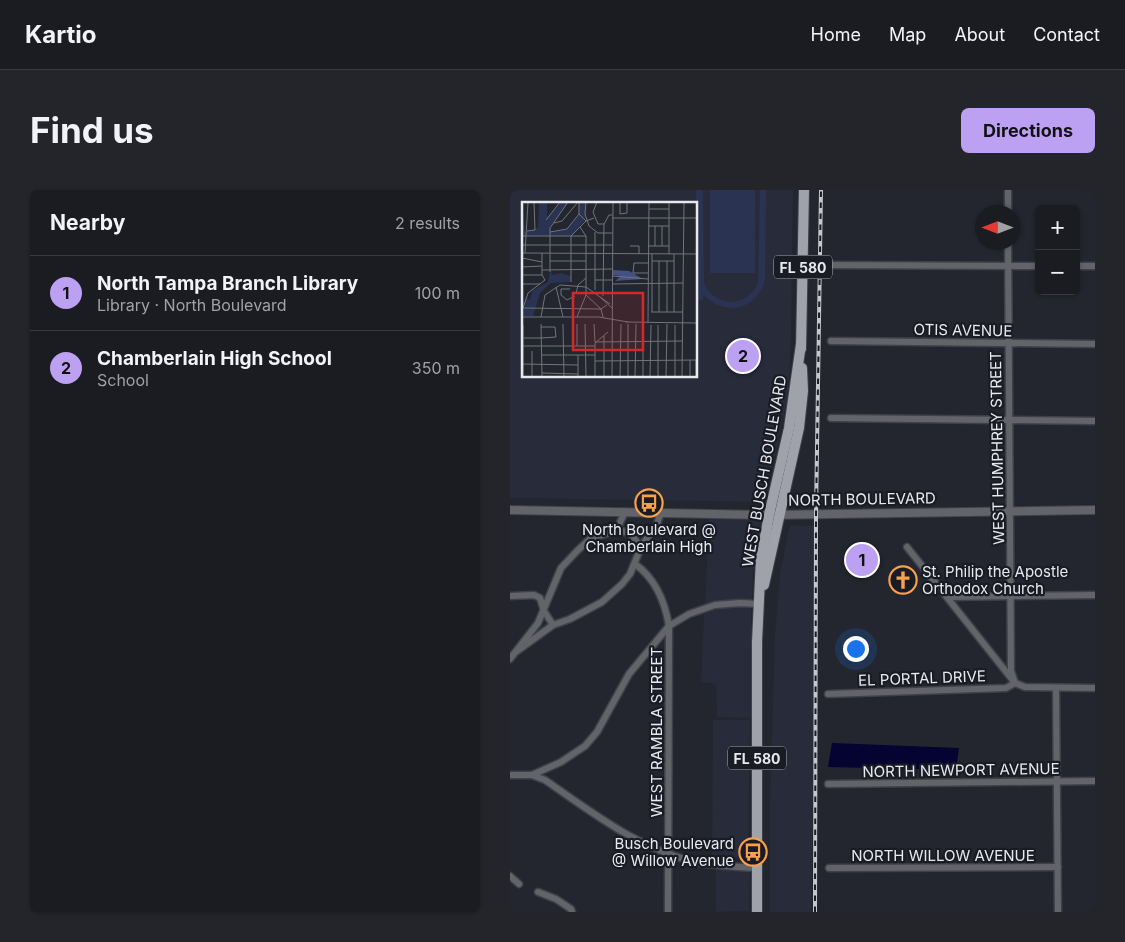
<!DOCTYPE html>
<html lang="en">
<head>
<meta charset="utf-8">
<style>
  :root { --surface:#1a1c22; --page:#23252a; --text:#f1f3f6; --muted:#9fa1a5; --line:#383a40; --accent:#bca0f2 }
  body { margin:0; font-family:Inter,sans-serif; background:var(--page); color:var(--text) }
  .controls { position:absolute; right:15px; top:15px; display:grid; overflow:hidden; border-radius:8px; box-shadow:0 1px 4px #0004 }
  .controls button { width:45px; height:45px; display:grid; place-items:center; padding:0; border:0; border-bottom:1px solid var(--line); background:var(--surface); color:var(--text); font:25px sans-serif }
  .compass { position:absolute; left:465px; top:15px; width:45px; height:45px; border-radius:50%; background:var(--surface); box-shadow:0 1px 4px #0004; rotate:270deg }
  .you { position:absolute; left:345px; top:458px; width:18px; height:18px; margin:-12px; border:4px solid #fff; border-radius:50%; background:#1a73e8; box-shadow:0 0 0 8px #1a73e833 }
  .badge { display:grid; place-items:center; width:32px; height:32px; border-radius:50%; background:var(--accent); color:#111; font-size:16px; font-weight:700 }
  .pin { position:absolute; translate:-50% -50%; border:2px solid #fff; box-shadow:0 1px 5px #0006 }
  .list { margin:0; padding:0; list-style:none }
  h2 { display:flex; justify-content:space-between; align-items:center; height:65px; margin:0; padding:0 20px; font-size:21px }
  h2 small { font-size:16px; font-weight:400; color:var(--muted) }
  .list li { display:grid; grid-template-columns:32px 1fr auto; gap:15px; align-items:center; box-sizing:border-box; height:75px; padding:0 20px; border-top:1px solid var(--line) }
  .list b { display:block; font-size:19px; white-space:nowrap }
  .list p { margin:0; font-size:16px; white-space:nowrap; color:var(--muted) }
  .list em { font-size:16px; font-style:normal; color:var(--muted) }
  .map { position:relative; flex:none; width:585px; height:722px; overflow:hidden; border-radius:8px }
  header { display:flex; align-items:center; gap:30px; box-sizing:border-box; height:70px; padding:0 25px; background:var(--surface); border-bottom:1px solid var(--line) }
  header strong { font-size:24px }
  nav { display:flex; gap:28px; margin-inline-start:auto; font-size:18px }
  .intro { display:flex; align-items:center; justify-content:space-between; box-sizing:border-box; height:120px; padding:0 30px }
  h1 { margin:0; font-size:35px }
  .button { padding:12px 22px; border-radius:8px; background:var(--accent); color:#111; font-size:18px; font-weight:700 }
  main { display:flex; gap:30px; padding:0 30px }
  aside { flex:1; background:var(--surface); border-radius:8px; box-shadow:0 1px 4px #0004 }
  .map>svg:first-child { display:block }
</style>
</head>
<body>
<header>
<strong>Kartio</strong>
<nav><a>Home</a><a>Map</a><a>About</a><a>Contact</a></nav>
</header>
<div class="intro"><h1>Find us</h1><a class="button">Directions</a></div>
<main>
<aside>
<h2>Nearby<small>2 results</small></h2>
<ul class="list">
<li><span class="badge">1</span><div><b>North Tampa Branch Library</b><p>Library · North Boulevard</p></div><em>100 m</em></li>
<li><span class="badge">2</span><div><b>Chamberlain High School</b><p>School</p></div><em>350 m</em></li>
</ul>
</aside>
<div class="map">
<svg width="585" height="722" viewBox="0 0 585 722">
  <rect width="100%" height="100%" fill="#23262e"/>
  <g fill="#272b3a" fill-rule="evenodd">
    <path d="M0,0H283L281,150L278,206L255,312L0,308ZM14,14H186V186H14Z"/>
    <polygon points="199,327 255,328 243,381 242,410 231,409 205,413 195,417"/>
    <polygon points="280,335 307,336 301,722 260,722 260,616 265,443 270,385"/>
    <polygon points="231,415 241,416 242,528 207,527 206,494 191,492 194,424 207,419"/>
    <polygon points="203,530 240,530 238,668 202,668"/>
    <polygon points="206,678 240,680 239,721 206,722"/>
  </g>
  <g fill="#2b3352">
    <path d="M186,0H193L194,93C205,118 237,118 248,93L250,0H256L255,90C247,121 214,127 193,104V110H186Z"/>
    <rect x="200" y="0" width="45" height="83"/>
  </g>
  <polygon fill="#050331" points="322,553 449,558 446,580 318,577"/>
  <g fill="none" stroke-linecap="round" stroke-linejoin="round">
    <g stroke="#3e4149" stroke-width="9">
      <g id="minor">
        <polyline points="498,0 498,22"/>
        <polyline points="320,75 529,76"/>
        <polyline points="566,76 585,76"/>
        <polyline points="321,151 585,154"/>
        <polyline points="321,228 585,231"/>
        <polyline points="107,340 120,343 131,357"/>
        <polyline points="397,357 505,493 515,497 585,498"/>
        <path d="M125,374C146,389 155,412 159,436L158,722"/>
        <polyline points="0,406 24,405 30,408 34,421 43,435"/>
        <polyline points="437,407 585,405"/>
        <polyline points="7,461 43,435 60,429 92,412 112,394 120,384 131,357 147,334 151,322"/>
        <polyline points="0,469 28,433 51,378 67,361 81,348 106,341 115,322"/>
        <polyline points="546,498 548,722"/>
        <polyline points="318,504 496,498 505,493 501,481 498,52"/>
        <path d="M0,585H22L35,590C83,623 131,661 190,673C208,676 228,677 247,678"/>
        <polyline points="22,585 51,572 75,556 87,542 119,484 159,436 179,424 205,415 230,413 250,414"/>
        <polyline points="318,594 585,591"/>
        <polyline points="319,678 548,677"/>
        <polyline points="0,686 9,694"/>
        <polyline points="28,702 46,709 61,719 62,722"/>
      </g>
    </g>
    <g stroke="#3e4149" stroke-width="10">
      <polyline id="tertiary" points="0,320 259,325 585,320"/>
    </g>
    <g stroke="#3e4149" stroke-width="12">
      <g id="primary">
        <polyline points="291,159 294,0"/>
        <polyline points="254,395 289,238 293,201 292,178"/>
        <polyline points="247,722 247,452 251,368 259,325 279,238 291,154"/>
      </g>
    </g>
    <use href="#minor" stroke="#636469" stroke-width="6"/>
    <use href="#tertiary" stroke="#636469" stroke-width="8"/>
    <use href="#primary" stroke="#9fa2ab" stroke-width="10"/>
    <g stroke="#c5c7ce" stroke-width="4">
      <polyline id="rail" points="305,722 306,324 311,0"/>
    </g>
    <use href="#rail" stroke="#1a1c25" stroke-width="2" stroke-dasharray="5.5" stroke-linecap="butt"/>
  </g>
  <defs>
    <g id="bus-ring" transform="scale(1.4375)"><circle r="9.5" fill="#1a1c25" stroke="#f8a14a" stroke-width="1.5"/><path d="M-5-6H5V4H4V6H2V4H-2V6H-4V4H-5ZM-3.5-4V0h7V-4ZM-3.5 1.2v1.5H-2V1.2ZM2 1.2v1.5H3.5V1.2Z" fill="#f8a14a"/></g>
    <g id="church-ring" transform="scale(1.4375)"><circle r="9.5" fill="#1a1c25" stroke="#f8a14a" stroke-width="1.5"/><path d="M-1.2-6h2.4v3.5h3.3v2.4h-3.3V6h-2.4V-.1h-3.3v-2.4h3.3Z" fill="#f8a14a"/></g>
  </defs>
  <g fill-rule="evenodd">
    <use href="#bus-ring" x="139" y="313"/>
    <use href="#church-ring" x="393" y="390"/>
    <use href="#bus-ring" x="243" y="662"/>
  </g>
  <g text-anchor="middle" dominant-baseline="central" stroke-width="4.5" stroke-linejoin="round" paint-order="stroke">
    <g fill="#1a1c25" stroke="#aaacb2" stroke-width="1">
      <rect x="264" y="65.5" width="58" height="23" rx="4"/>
      <rect x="218" y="556.5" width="58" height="23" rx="4"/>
    </g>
    <g font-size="14" font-weight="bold" fill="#e7e9ef">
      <text x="293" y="77">FL 580</text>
      <text x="247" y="568">FL 580</text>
    </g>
    <g font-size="15" fill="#e7e9ef" stroke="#1a1c25">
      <text transform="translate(453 140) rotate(1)">OTIS AVENUE</text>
      <text transform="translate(487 258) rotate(-91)">WEST HUMPHREY STREET</text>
      <text transform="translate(254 281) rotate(-80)">WEST BUSCH BOULEVARD</text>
      <text transform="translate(352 309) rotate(-1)">NORTH BOULEVARD</text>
      <text transform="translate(412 488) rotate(-2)">EL PORTAL DRIVE</text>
      <text transform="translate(146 542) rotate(-90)">WEST RAMBLA STREET</text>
      <text transform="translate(451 580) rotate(-1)">NORTH NEWPORT AVENUE</text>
      <text x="433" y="665">NORTH WILLOW AVENUE</text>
    </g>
    <g font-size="15" fill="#e7e9ef" stroke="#1a1c25">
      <text x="139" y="339">North Boulevard @<tspan x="139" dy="17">Chamberlain High</tspan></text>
      <text x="412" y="381" text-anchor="start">St. Philip the Apostle<tspan x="412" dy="17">Orthodox Church</tspan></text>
      <text x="224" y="653" text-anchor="end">Busch Boulevard<tspan x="224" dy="17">@ Willow Avenue</tspan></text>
    </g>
  </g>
  <g transform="translate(12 12)">
    <rect width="175" height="175" fill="#23262e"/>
    <path d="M0,0L3,30L16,26L17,0H25V16L39,0H46L28,25V30L45,27L57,13V0H64L63,18L49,34H0ZM28,69L31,73L39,71L49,74V80L29,81L18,91L11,114H1L4,96L8,98L10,89L26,80Z" fill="#2b3352"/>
    <path d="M91,68L107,69L121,77L93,79L99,74L91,73Z" fill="#455186"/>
    <path fill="none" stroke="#71747b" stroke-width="1" d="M57,0V12L64,19M64,0L63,12L67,24L76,31H90M75,0L71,10L76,22H82L87,13H90M98,0V12L105,11V0M127,7H147M90,16H175M24,18L38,0M32,21L40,19L56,0M126,24H147M5,29L13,28L12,0M28,30L45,27L57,12M0,34H64M0,43H90M108,44H117V52M126,44H147M133,44V24M140,44V24M0,51L175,52M3,51L6,0M147,52V0M0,56L20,60M28,59H64M130,59H152M0,65L20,64M20,68L90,67M28,70V26L46,0M126,71H111L112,61H126M0,73H20M90,74L126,77M73,78H90M49,80V34L64,19L72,16M0,82H18M90,82L161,81M34,85L41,115M48,87H39V93L45,98L53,94M73,88V30M54,92L56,83L64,76M64,93L79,107L81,115M81,94L82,22M78,95L90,106M0,106L79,107L85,103M1,106L6,91L23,78L20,73V51M129,110H161M130,110V52M137,110V59M145,110V59M152,110V52M0,115H77L106,120M19,115L23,93L38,83L64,85L88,102M55,115L64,93V34L58,25M104,120L175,121M126,120L127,0M19,122L20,175M41,122L42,175M55,122V144M63,122L64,175M72,122L73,140L160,139M19,125H33L34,135L19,136M82,134V175M2,136H19M0,144H73M19,153H73M56,153V175M174,158V175M73,159L175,158M0,162L56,163M20,171L56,172M1,175V123M10,175V149M73,175V141L86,130M90,175L91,0M98,175L99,122M106,175V122M113,175L114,122M121,175V123M128,175L129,123M136,175V123M144,175L145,122M153,175V123M160,175L162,0M168,175V158"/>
    <path fill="#d62828" fill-opacity="0.15" stroke="#d62828" stroke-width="2.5" d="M51,91H121V148H51Z"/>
    <rect width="175" height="175" fill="none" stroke="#e7e9ef" stroke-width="2.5"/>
  </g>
</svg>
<div class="controls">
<button>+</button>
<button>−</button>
</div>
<svg class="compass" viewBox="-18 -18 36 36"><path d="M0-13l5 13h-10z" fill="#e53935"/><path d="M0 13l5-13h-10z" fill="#9fa1a5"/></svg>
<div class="you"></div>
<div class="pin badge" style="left:352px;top:370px">1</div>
<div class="pin badge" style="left:233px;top:166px">2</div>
</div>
</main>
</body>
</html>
